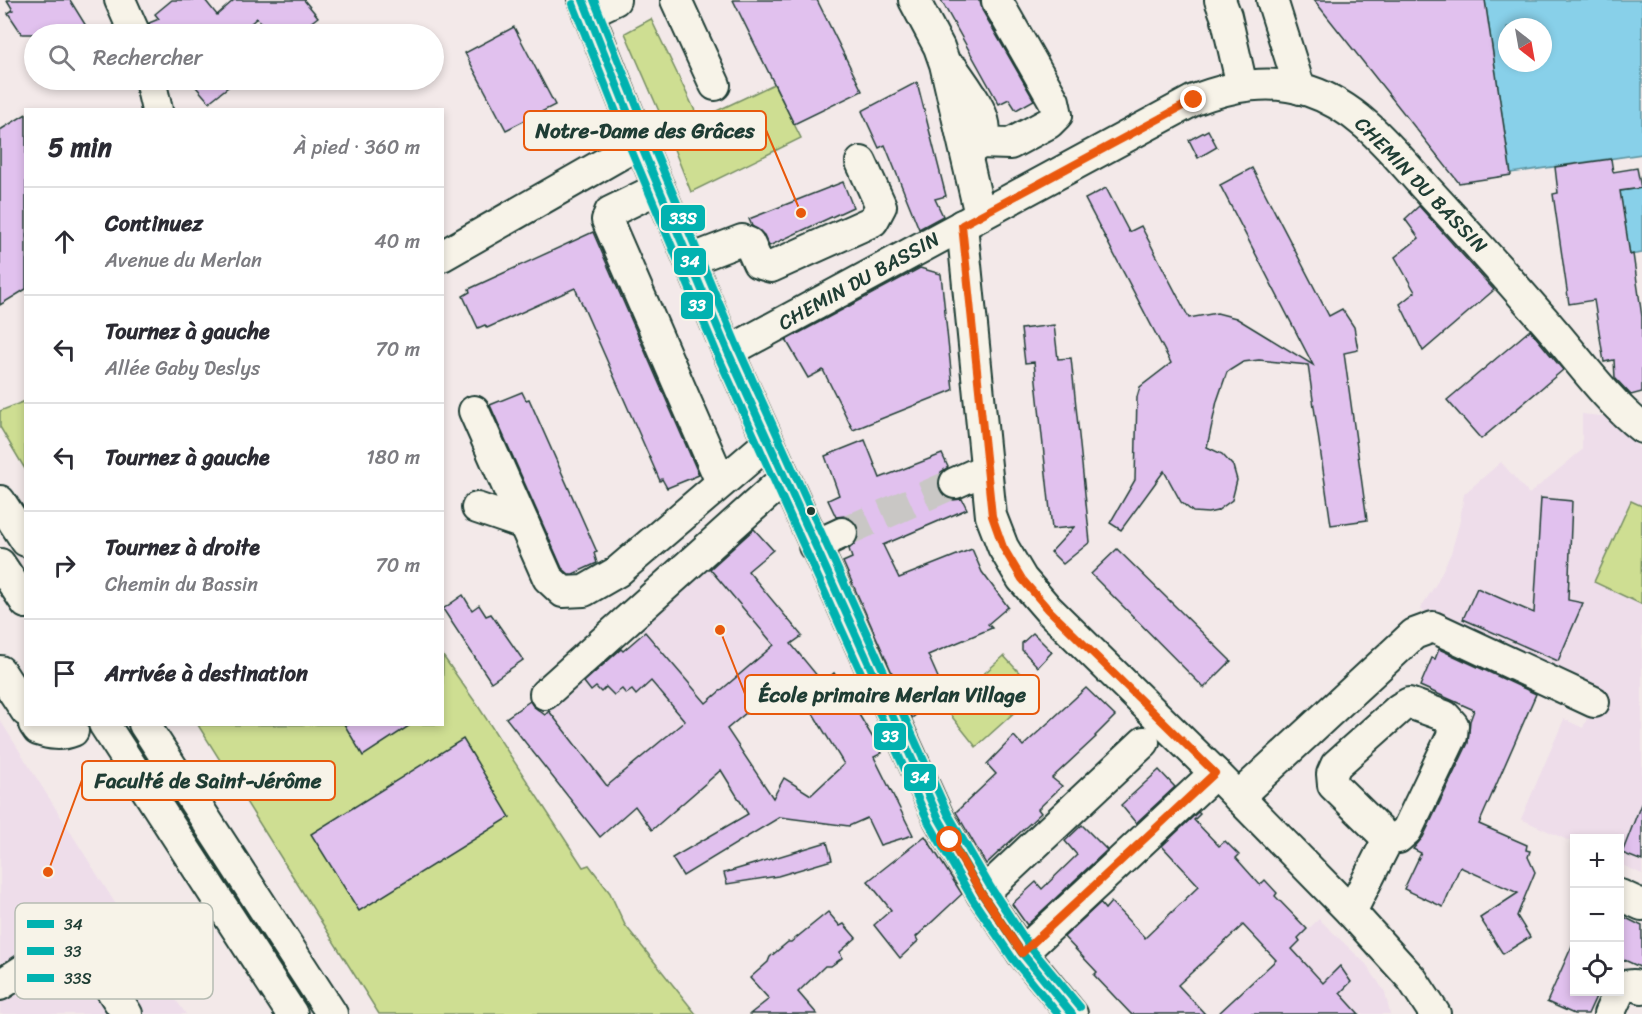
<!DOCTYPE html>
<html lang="fr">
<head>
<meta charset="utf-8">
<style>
  :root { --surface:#fff; --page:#f2f2f3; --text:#2b2b33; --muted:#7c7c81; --line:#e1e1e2 }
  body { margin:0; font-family:Sriracha,sans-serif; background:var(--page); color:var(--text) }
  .controls { position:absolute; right:18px; bottom:18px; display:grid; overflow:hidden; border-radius:0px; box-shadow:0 3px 9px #0003 }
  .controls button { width:54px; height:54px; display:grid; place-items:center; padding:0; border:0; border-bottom:2px solid var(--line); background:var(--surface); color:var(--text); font:30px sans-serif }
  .compass { position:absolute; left:1498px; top:18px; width:54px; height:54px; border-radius:50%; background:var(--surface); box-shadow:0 3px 9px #0003; rotate:149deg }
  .stop { position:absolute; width:18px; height:18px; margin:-14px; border:4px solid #ea580c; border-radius:50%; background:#fff }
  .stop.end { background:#ea580c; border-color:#fff; box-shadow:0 2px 6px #0008 }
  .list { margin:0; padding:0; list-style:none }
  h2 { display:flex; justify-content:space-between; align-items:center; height:78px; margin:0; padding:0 24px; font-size:26px }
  h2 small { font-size:20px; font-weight:400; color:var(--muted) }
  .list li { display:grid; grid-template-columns:39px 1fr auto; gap:18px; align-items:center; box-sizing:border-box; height:108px; padding:0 24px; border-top:2px solid var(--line) }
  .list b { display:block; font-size:22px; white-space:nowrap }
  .list p { margin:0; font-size:20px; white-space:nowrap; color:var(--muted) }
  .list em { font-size:20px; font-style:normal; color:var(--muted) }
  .icon { flex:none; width:33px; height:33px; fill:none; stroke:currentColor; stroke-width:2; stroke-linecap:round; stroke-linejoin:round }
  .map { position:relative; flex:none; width:1642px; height:1014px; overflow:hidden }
  .search { position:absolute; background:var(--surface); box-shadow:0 3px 9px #0003; left:24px; top:24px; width:420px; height:66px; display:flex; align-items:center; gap:15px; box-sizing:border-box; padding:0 21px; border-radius:33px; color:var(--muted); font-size:22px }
  .panel { position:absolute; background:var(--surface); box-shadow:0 3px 9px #0003; left:24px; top:108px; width:420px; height:618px; border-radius:0px }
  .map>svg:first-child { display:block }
</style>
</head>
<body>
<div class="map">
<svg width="1642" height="1014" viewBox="0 0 1642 1014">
  <rect width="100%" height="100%" fill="#f3e9e9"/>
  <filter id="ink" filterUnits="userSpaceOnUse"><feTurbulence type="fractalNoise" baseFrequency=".0167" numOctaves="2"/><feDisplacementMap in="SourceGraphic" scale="12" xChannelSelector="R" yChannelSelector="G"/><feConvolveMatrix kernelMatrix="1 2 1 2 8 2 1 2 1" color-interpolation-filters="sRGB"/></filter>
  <g filter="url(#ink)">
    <g fill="#eeddea">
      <polygon points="1582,414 1610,417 1642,451 1642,874 1620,864 1620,838 1574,838 1574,843 1521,819 1564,719 1583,728 1599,689 1420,609 1436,584 1451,553 1460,521 1464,494 1501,462 1529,494 1582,450"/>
      <polygon points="750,524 773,550 748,572 802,636 791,644 806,662 600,837 506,718 532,699 545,714 582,681 616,644 624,650 645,633 639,629 709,569 703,561"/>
      <polygon points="0,720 176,1000 186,1014 0,1014"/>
      <polygon points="1319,919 1366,964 1385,992 1390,1014 1218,1014"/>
    </g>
    <g fill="#cede92" stroke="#768e63" stroke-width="1.5">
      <polygon points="651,19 695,111 665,125 625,33"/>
      <polygon points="774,84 801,138 691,192 668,134"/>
      <polygon points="25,401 25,469 0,427 0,411"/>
      <polygon points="1631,501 1642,506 1641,604 1594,582"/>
      <polygon points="443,656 478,706 583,867 589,865 610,893 625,925 696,1014 379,1014 198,725 442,724"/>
      <polygon points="1004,656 1037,692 976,747 945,708"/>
    </g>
    <g fill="#88d0e9" stroke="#5e95a1" stroke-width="1.5" fill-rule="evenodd">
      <path d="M1485,0H1642V154L1511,173ZM1507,27H1543V63H1507Z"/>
      <polygon points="1642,188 1642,253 1630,255 1620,191"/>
    </g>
    <g fill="#e1c1ee" stroke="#1f3d34" stroke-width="1.5" fill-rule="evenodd">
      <polygon points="7,0 70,0 91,34 22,34 8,13 13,10"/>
      <polygon points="172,0 205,0 217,15 234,0 304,0 318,17 296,34 270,34 257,18 238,34 152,34 149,23 159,19 155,14"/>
      <polygon points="733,0 817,0 862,91 794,124"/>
      <polygon points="941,0 980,0 982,10 1034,100 1016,110 1009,99 999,104"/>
      <polygon points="1314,0 1485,0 1511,175 1459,183"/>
      <polygon points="514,27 555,105 506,130 465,53"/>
      <polygon points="190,80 237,80 209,102"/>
      <polygon points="917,82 946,196 935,199 943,216 919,229 885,145 879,148 862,111"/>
      <polygon points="26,114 26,289 0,305 0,130"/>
      <polygon points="1208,130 1217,147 1198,158 1189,140"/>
      <polygon points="1611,159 1613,172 1637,168 1641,188 1620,191 1630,255 1633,254 1642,317 1642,392 1631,395 1615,378 1614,360 1604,362 1594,300 1569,304 1553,194 1558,193 1555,167"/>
      <polygon points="1252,168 1329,316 1342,309 1354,327 1358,350 1344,353 1367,520 1331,525 1308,365 1259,360 1243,362 1227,372 1217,401 1207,447 1222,454 1233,466 1237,480 1232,500 1217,511 1208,513 1193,512 1181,502 1164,471 1121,530 1110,523 1135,480 1137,397 1140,387 1171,363 1085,199 1106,188 1129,232 1141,226 1189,318 1217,313 1236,318 1313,365 1220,185"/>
      <polygon points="843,182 853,207 769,246 764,235 752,226 749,219"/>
      <polygon points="1419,206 1494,290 1423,351 1400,304 1415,292 1395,257 1419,238 1405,219"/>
      <polygon points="593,232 699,475 667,488 662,479 660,481 575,288 487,328 485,325 478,328 463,296 470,292 469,289"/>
      <polygon points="920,268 941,274 953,390 853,430 823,370 808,378 786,340"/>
      <polygon points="1054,325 1058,359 1071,358 1090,542 1063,564 1051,552 1074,527 1052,529 1034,362 1025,363 1021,329"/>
      <polygon points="1530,330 1563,370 1481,439 1447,400"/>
      <polygon points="522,392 526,400 529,399 597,552 594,553 597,563 573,574 569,574 562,568 490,405"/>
      <polygon points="865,440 880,478 942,454 948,467 941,472 938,481 940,491 945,497 953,500 962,499 967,509 883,545 899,578 972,549 982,572 1008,607 988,624 992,628 928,655 944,691 912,718 843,562 852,558 849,549 856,542 859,534 858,526 851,519 844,516 836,517 828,500 839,495 825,456"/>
      <polygon points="1541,498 1572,501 1568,600 1583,603 1558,661 1463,619 1477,588 1534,613"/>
      <path d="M754,529L773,550L748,571L802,636L791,644L823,683L834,673L882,753L874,757L913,835L880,845L867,818L849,826L780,817L683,876L672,858L748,814L721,770L652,830L635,806L600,837L506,718L530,701L533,706L545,715L549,711L607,786L685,721L651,681L636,695L632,690L626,694L622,689L614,695L606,687L601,692L596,687L591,691L584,682L621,649L623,651L645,632L706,703L774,645L710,569ZM790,676L844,764L811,795L784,778L773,798L727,729Z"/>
      <polygon points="1117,549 1231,661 1204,688 1091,574"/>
      <polygon points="463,595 472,610 479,605 486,616 491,614 523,660 491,682 443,609"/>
      <polygon points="1033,633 1052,652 1038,667 1022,650 1022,643"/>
      <polygon points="1439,649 1536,694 1479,824 1527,845 1526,850 1530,851 1528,857 1535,872 1517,916 1530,937 1503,954 1480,918 1518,893 1460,867 1443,907 1404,889 1421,853 1413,849 1423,837 1468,743 1470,721 1474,710 1420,686 1432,658 1435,659"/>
      <polygon points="1086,688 1115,716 1095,736 1096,737 1052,778 1062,786 1038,809 1041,813 986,864 956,812 996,774 987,764 1014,736 1023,746"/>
      <polygon points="344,724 412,724 363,756"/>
      <polygon points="463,739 510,817 359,911 311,834"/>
      <polygon points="1159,770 1175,787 1136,823 1121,805"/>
      <polygon points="1641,804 1642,804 1642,861 1622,853"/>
      <polygon points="1198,812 1200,814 1194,820 1219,846 1225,841 1239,855 1236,858 1260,885 1265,880 1277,893 1275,896 1307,929 1298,938 1300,941 1292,949 1323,983 1340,966 1351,982 1340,993 1359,1014 1218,1014 1276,960 1243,925 1178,985 1205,1014 1131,1014 1094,975 1097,972 1064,937 1100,903 1105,909 1111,902 1145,938 1199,886 1162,846"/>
      <polygon points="1082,825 1107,850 1027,925 1012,904 1036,882 1042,889 1077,855 1065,841"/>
      <polygon points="925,836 962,894 916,937 918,941 900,958 874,925 891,910 868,881"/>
      <polygon points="827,842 832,860 778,876 727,884 724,873"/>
      <polygon points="828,912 840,926 844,924 856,938 840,952 842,958 831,966 825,966 798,992 817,1014 750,1014 769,999 750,978 768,962 770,957 788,942 791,942"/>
      <polygon points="1620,915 1642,926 1642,968 1620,958"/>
      <polygon points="1575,939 1575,992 1598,992 1588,1014 1574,1014 1547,1002"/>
    </g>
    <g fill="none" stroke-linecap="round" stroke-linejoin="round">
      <polyline stroke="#c9c7c5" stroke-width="30" stroke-dasharray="30 15" stroke-linecap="butt" points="842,533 955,483"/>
      <g stroke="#1f3d34" stroke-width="34">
        <g id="minor">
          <polyline points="120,0 135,34"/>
          <polyline points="583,0 640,143 728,352 939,819 982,894 1022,953 1072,1014"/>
          <polyline points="676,0 715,85"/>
          <polyline points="914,0 939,47 945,64 980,215"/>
          <polyline points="1220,0 1226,16 1242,86"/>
          <polyline points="1272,0 1300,89"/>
          <polyline points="588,13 615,0"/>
          <path d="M954,70C964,85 994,122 982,140C979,145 972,148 968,153"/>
          <polyline points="150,80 157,110"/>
          <polyline points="979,143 1010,144 1049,123 1057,115 1054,101 997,1"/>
          <polyline points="659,188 610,212 607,220 721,482"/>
          <polyline points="962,225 991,516 1003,547 1022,579 1048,609 1215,773 1351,912 1412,979 1435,1014"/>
          <polyline points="442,256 640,143"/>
          <polyline points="690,260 742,240 749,243 758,263 771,267 873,221 881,206 861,162"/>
          <path d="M728,352L1194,100C1231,86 1270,78 1309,91C1358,107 1390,148 1423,185C1468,234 1513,284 1556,334C1583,366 1609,402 1642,428"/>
          <polyline points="474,411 548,578 563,592 584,591 617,572 768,443"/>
          <polyline points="955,483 986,469"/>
          <polyline points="0,501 26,541"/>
          <polyline points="477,508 524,524"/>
          <polyline points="814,546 842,533"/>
          <polyline points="0,564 26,603"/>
          <polyline points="0,671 26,711"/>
          <polyline points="545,694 784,479"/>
          <path d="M34,724L38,730C50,734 61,736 73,731"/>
          <polyline points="104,724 292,1014"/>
          <polyline points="144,724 332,1014"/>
          <polyline points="1238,797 1414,634 1433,627 1594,702"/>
          <polyline points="982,894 1144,742"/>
          <polyline points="1620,895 1642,905"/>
          <polyline points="1351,912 1388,839 1398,838 1407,830 1452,736 1453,725 1445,716 1409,703 1400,708 1336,765 1332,774 1333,785 1388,839"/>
          <polyline points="1022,953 1215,773"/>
          <polyline points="0,985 76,936 127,1014"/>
          <polyline points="1620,991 1624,986 1634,985 1642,988"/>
          <polyline points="1609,1014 1619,992"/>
        </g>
      </g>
      <use href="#minor" stroke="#f7f3e8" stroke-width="30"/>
      <g stroke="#f7f3e8" stroke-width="12">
        <polyline id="bus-1" points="583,0 640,143 728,352 939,819 982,894 1022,953 1072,1014"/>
      </g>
      <g stroke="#f7f3e8" stroke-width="12">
        <polyline id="bus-2" points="573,4 630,147 718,356 929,823 973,900 1013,959 1058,1014"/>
      </g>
      <g stroke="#f7f3e8" stroke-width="12">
        <polyline id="bus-3" points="594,0 650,139 738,348 948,814 991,888 1030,947 1080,1007"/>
      </g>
      <use href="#bus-1" stroke="#02b2b0" stroke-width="8"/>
      <use href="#bus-2" stroke="#02b2b0" stroke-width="8"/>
      <use href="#bus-3" stroke="#02b2b0" stroke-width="8"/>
    </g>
  </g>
  <g fill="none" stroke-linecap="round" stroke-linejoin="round" filter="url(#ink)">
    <polyline stroke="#ea580c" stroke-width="8" points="950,840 982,894 1022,953 1215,773 1048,609 1022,579 1003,547 992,516 962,225 1194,100"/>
  </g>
  <circle fill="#1f3d34" stroke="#f7f3e8" stroke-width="2" cx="811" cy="511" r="5"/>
  <g text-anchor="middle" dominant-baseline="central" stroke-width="4.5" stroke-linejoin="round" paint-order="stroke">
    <g font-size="20" fill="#1f3d34" stroke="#f7f3e8">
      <text transform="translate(1421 185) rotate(46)">CHEMIN DU BASSIN</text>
      <text transform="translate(859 281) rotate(-29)">CHEMIN DU BASSIN</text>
    </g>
  </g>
  <rect x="15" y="903" width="198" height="96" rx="9" fill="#f7f3e8" stroke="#b6bcb2" stroke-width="1.5"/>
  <rect x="27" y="920" width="27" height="8" fill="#02b2b0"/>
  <rect x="27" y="947" width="27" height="8" fill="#02b2b0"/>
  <rect x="27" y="974" width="27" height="8" fill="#02b2b0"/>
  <g font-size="16" fill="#1f3d34">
    <text x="64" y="930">34</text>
    <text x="64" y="957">33</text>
    <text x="64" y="984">33S</text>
  </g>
  <path fill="none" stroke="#e8590c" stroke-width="2" d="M801 213L766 130M720 630L745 694M48 872L82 780"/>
  <g fill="#e8590c" stroke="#f7f3e8" stroke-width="2">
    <circle cx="801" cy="213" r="6"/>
    <circle cx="720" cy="630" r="6"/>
    <circle cx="48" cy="872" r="6"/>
  </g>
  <g fill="#f7f3e8" stroke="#e8590c" stroke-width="2">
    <rect x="524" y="111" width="242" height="39" rx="6"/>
    <rect x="745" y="675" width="294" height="39" rx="6"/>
    <rect x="82" y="761" width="253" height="39" rx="6"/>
  </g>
  <g font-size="21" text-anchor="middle" font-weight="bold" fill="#1f3d34">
    <text x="645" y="138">Notre-Dame des Grâces</text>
    <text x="892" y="702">École primaire Merlan Village</text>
    <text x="208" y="788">Faculté de Saint-Jérôme</text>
  </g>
  <g stroke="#f7f3e8" stroke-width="2">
    <rect x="660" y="204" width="46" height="28" rx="6" fill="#02b2b0"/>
    <rect x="673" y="247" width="34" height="29" rx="6" fill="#02b2b0"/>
    <rect x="680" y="291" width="34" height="29" rx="6" fill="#02b2b0"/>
    <rect x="873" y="722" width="34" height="29" rx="6" fill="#02b2b0"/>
    <rect x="903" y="763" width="34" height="29" rx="6" fill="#02b2b0"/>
  </g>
  <g font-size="16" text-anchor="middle" font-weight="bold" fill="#fff">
    <text x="683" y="224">33S</text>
    <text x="690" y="267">34</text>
    <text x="697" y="311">33</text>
    <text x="890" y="742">33</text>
    <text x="920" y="783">34</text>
  </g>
</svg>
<div class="controls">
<button>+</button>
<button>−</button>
<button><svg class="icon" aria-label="locate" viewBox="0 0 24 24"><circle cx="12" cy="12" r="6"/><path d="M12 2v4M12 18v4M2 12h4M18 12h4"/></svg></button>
</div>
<svg class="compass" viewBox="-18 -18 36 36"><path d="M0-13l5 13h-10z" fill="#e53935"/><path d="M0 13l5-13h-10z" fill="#7c7c81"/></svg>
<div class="stop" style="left:950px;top:840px"></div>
<div class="stop end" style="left:1194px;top:100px"></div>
<div class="search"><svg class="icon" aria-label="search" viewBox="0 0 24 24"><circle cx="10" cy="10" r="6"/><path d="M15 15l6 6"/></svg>Rechercher</div>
<section class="panel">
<h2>5 min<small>À pied · 360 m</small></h2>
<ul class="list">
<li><svg class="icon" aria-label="ahead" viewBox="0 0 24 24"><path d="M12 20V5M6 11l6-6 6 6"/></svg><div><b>Continuez</b><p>Avenue du Merlan</p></div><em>40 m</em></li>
<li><svg class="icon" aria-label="left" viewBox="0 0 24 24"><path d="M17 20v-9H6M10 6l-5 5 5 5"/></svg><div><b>Tournez à gauche</b><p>Allée Gaby Deslys</p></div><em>70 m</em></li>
<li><svg class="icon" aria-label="left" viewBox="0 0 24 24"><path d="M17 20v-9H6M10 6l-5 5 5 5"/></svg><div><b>Tournez à gauche</b></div><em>180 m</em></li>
<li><svg class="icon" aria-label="right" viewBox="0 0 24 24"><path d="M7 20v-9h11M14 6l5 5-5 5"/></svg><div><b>Tournez à droite</b><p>Chemin du Bassin</p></div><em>70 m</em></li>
<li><svg class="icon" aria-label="arrive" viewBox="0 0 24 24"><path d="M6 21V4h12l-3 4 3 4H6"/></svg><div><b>Arrivée à destination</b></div></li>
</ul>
</section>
</div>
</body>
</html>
